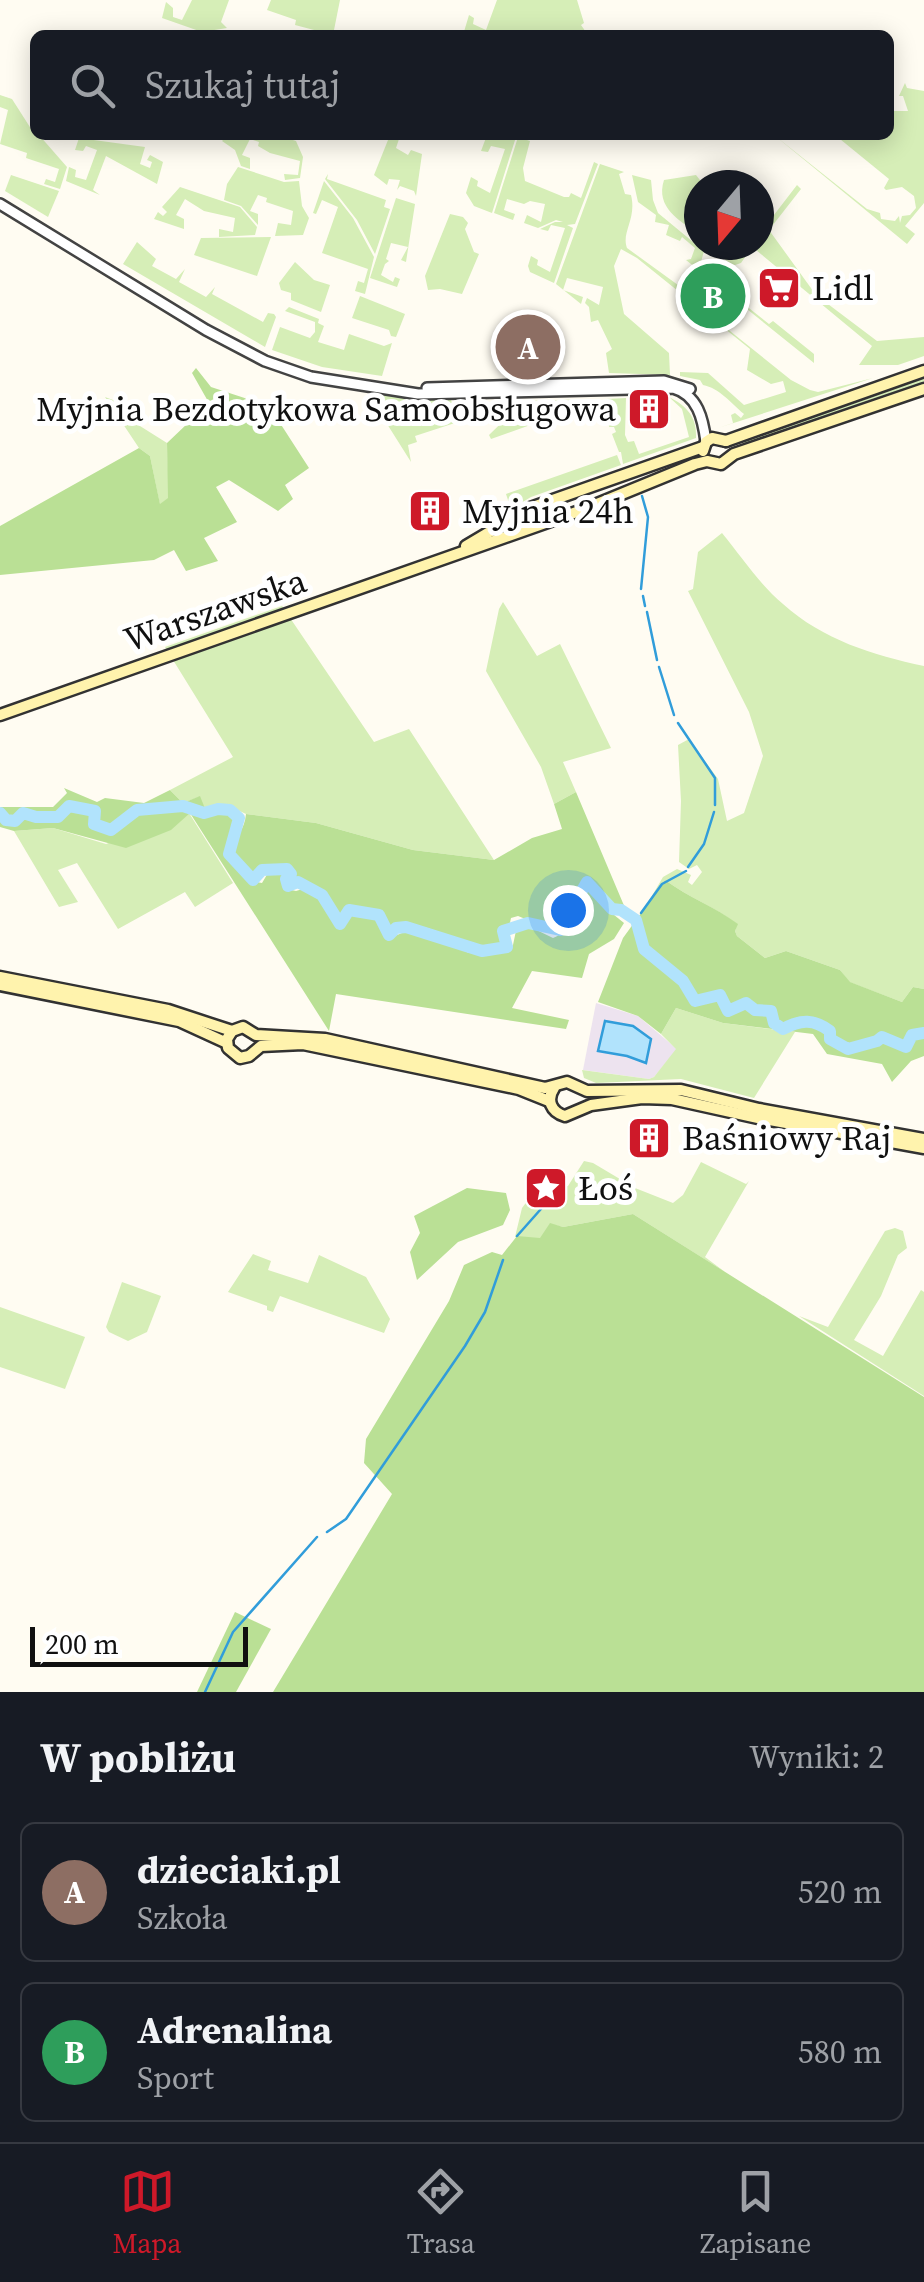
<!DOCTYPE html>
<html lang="pl">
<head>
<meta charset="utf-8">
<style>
  :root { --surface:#171b24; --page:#20242c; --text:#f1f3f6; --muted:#9ea1a6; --line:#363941; --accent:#ce1929 }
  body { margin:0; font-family:"Source Serif 4",serif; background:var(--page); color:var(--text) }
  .compass { position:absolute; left:684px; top:170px; width:90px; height:90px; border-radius:50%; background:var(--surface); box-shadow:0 5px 25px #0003; rotate:199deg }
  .scale { position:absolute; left:30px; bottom:25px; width:218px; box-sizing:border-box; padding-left:10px; border:5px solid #101010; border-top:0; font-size:28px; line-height:35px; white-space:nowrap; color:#101010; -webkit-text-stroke:8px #fff; paint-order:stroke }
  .you { position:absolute; left:568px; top:910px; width:35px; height:35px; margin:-25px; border:8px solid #fff; border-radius:50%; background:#1a73e8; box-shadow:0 0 0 15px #1a73e833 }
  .badge { display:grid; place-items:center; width:65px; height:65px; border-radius:50%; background:var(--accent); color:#fff; font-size:32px; font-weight:700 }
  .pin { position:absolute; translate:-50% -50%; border:5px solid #fff; box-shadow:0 2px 10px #0006 }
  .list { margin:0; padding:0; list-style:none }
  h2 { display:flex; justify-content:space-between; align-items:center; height:130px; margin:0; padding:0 40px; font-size:42px }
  h2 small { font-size:32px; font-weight:400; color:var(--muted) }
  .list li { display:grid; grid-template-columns:65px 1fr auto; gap:30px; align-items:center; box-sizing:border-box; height:140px; margin:0 20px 20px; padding:0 20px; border:2px solid var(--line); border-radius:15px }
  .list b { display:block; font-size:38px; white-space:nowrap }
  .list p { margin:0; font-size:32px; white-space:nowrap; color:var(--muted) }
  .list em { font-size:32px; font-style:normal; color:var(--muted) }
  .icon { flex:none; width:55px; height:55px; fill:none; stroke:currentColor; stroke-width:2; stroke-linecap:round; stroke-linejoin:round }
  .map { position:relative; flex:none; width:924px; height:1692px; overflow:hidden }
  .search { position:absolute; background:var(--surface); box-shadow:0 5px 25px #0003; left:30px; right:30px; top:30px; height:110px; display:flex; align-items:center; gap:25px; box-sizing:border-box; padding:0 35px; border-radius:15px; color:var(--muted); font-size:38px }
  .sheet { height:450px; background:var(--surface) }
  nav { display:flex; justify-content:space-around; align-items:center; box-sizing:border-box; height:140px; border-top:2px solid var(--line); background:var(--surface); font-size:28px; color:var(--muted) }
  nav a { display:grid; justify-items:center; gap:5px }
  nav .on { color:var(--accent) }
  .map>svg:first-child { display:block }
</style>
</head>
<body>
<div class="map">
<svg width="924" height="1692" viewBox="0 0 924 1692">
  <rect width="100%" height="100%" fill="#fffcf2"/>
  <polygon fill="#ede3ef" points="596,1003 638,1016 677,1049 654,1077 649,1079 583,1070"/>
  <g fill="#d6eeb7">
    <polygon points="192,0 229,0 221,22 227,28 202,32 162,18 166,2 173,8 173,17 182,20"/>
    <polygon points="271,0 340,0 333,35 295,25 296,20 267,10"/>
    <polygon points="497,0 577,0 584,23 581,25 588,35 463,35 469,15 474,18 473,24 486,30"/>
    <polygon points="905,83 907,88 924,91 924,203 905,226 915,234 907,244 774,135 867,209 880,213 881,219 895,221 899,216 900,223 902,216 910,215 916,208 914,196 902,187 886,190 884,188 889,179 835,135 889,135 889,111 908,111 903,96 899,96"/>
    <polygon points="0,95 12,99 35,135 39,135 67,167 60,189 44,184 46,179 55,182 59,169 26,158 27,153 0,144 8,110 0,107"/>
    <polygon points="241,135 277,135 296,141 303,157 300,178 285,180 284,174 298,175 300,161 270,153 258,146 259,142 250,139 242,155 250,158 250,169 241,166 235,150 222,141 226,137"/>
    <polygon points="390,135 404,135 400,136 396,148 408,155 411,150 422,154 416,196 414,191 400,186 397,190 400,180 389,179 387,185 374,175"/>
    <polygon points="487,135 516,137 492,213 474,206 466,193 471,177 478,181 477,186 490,193 505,149 491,146 488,152 481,151"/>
    <polygon points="518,137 530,141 523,168 525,181 564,197 569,197 571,193 581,198 594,162 598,164 575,224 567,225 573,228 554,283 530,272 528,266 531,256 538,260 537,265 550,272 565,228 551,225 548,231 540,229 555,222 563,222 556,220 538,228 524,223 527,215 541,222 545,204 530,201 524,204 507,199 504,210 515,214 513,220 494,213"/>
    <polygon points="79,138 145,147 140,164 150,168 152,162 147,160 150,155 163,162 157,184 106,156 93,190 100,195 66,181 69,167 76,170 75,177 86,180 97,150 86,146 83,151 75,150"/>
    <path d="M600,164L624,172L619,174L625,194L631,195C637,219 621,232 627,248L678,285L685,279L680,291L791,380L810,390L818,392L873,378L718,428L733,423L731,415L735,413L741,418L744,414C731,403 719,388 703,385L700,380L680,376V372L708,373L744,405L786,392L783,381L771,384L747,370L750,349L637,258L621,249L614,266L624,314L669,353L670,375L609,373L606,353L612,349L598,320L591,322L589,307L585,303L587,298L599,305L603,287L567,278L563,290L583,297L581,304L556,284Z"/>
    <polygon points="238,167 284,182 299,181 302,206 309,218 303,235 275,236 278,223 291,225 293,211 266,202 267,198 258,195 250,211 258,214 258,225 241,206 224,200 227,184"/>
    <polygon points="328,174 327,179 386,200 384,207 390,209 375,254 357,220 325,179"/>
    <polygon points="11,175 59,191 48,217 5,191"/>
    <polygon points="632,175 651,180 653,200 658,213 704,251 701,262 709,269 706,274 769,324 773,321 814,354 814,363 686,260 691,259 695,248 682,237 680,241 666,235 669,225 655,222 656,215 638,202"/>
    <path d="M696,175L703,184L699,185V235C680,220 655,208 664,180Z"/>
    <polygon points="324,181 353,218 374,257 365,294 355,291 358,281 364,283 368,269 322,253 338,207 322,200 316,214 313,213"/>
    <polygon points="797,185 801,189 769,230 816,295 877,341 924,337 924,356 898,365 859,365 872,346 756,250 750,250 741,263 732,266 710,245 759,245 759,229 764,232 768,227 762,222 767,224"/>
    <polygon points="180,187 240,207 257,227 255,235 219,237 219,229 233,232 235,218 204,211 185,199 176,215 184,219 184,229 154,219 158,212 163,216 167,212 162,207"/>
    <polygon points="396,198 415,204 406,262 401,260 408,247 391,243 386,259 389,261 385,264 381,275 393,282 395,277 400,279 397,287 370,278"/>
    <polygon points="450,214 463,217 468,223 465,229 474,252 479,254 462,294 440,289 428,290 425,276"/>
    <polygon points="271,237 257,276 194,255 201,238"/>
    <polygon points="137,242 156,259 152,266 176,279 185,269 179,282 206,297 215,287 212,294 263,322 268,313 274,314 276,317 265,347 123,264"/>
    <polygon points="295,262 314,280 330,285 321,312 291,300 291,293 281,290 279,283"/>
    <polygon points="360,296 405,314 396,337 391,336 389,330 352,318"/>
    <polygon points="289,307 319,319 318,323 324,326 318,342 344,350 349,334 384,346 392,343 382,376 322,367 272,350 280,327 310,338 315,332 315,322 285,311"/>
    <polygon points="924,375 924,384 745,447 743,439"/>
    <polygon points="379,394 414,399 451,399 452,404 462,404 467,422 463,425 461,421 415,436 417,442 408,445 411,462 377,408 374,399"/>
    <polygon points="105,397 121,403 132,421 167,443 169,498 160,505 150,456 139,448"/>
    <path d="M669,397C687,406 697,417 696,438L623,464L621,452H619L612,434L616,432L614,427H609L611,420L606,399L626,398L625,435L628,442L634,441L639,454L689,437L682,409Z"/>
    <polygon points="593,399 591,406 578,408 491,439 489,435 524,401"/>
    <polygon points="617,455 621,465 531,497 511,509 506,494"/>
    <path d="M722,533C741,556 760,585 783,604C823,640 873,655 924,666V989L913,987L902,1002L849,982L840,970L786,951L765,958L737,936L735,931L737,924C715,907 688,897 665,880L646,906L663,877L677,869L691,875L688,882L692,885L702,872L697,865L689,869L679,862L681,801L678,745L689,739L718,779L727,821L744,813L763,756L749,712L688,591L693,589L698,552Z"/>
    <polygon points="503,602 537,656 560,644 611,748 563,762 576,792 554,804 541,767 486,671 499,609"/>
    <polygon points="282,606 374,742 409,729 494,860 413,850 316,823 246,814 227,805 206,811 199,797 183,803 170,790 233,757 165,647"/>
    <polygon points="189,813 233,883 195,907 185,892 118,929 77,863 58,870 78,902 59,907 14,831 53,828 106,844"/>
    <polygon points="676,1008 723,1023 795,1032 754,1098 681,1079 596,1083 584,1078 582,1070 649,1079 654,1077 676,1049 661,1034"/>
    <polygon points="584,1161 593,1163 635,1188 673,1203 683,1195 701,1162 746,1184 749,1181 705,1257 725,1272 633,1214 563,1227 550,1224 540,1239 515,1237 522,1208 540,1184 559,1188 568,1186"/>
    <polygon points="895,1228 903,1231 907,1248 898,1255 881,1296 854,1340 883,1356 921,1290 924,1292 924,1396 799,1316 828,1327 885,1231"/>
    <polygon points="253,1254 271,1261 268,1270 308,1283 319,1255 366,1277 390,1319 384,1333 280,1296 273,1312 267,1310 267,1306 228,1292"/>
    <polygon points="122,1282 161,1296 147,1332 128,1341 109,1332 106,1327"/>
    <polygon points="0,1307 85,1337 65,1389 0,1367"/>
  </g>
  <g fill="#bae095">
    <polygon points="196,368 211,387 269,406 309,468 285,485 293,499 278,511 229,480 216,487 237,522 204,538 218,561 186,571 174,550 154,560 0,575 0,526 139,448 150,456 160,504 168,498 167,443 209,403 192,373"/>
    <path d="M64,788L97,802L105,798L144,803L170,790L183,803L200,796L206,811L185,803L186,808L208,817L218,811L238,819L229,837L227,854C237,866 245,881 262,883L268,873H286L283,882L287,889L296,891L309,887L340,926L353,913L377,917L390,938L409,930L426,934L469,953L508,952L513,945L518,921L553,938C562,935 563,929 571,924C582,916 590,918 591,902L583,897L588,886L593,889L603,906L624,923L614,939L589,954L582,978L532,971L512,1008L569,1020L566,1029L336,994L329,1031L190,813L171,830L126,848L53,828L14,831L0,827V807H53L67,793Z"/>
    <path d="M576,792L628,915H624L588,879L582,882L576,899L586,904L583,911L555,931L518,916L511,918L505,946C457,953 452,930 413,925C405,924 398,929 390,931L378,911L350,908L340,921C326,898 318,874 289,884L293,875L288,867L262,868L259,876L252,877L232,852C235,837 245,829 246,814L316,823L413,850L494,860L532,838L562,829L554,804Z"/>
    <path d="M665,880C688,897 715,907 738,924L735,931L737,936L765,958L786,951L840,970L850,982L902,1002L913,987L924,989V1056L911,1061L892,1082L882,1064L827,1054L813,1034L723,1023L676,1008L661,1034L638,1016L598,1002L623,938Z"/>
    <polygon points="467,1188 506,1193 510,1210 503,1225 458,1242 417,1280 410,1252 420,1233 414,1216"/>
    <polygon points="633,1214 924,1397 924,1692 273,1692 392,1494 364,1463 366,1439 449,1301 464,1265 492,1252 502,1255 517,1236 540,1238 550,1223 563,1227"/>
    <polygon points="235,1612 271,1629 236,1692 197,1692"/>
  </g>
  <polygon fill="#b1e3fc" stroke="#319dda" stroke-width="2.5" points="605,1021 633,1026 651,1039 646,1063 627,1056 598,1051"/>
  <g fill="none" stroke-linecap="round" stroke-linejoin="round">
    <g stroke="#319dda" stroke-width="2.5">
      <polyline points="641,589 648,517 642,496"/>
      <polyline points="643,596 645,606"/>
      <polyline points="647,612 657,660"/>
      <polyline points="659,667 674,715"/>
      <polyline points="678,723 715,778 715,805"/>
      <polyline points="688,867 704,844 714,812"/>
      <polyline points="641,913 662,884 686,871"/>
      <polyline points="636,920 637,918"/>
      <polyline points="517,1236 556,1192"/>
      <polyline points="327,1532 346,1519 465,1346 485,1312 503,1260"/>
      <polyline points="205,1692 233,1632 317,1537"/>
    </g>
    <path stroke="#b1e3fc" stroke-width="12" d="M0,813L6,820L15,821L23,813L36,817H58L69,806L95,811L94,824L111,830L137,810L183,806L204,813L218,809L230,810L239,818L229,854L253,880L262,870L287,869L291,874L286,879L288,886L298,882L322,895L340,924L349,910L379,915L389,935L396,928L406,927L482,951L507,947L503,931L528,923L560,930L585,908L583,900L577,899L587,882L612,909L621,910L636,920L644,949L683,981L695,1001L720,995L728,1011L746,1003L755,1010L771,1011L774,1023L783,1029C801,1019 814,1019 830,1031V1039L848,1049L877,1041L882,1037L906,1047L912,1035L924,1033"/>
    <g stroke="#434343" stroke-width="14">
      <g id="tertiary">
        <path d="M0,204L206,330L265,361L311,377L418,394L673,388C698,395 703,419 706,442"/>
        <polyline points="427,388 664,381 690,389"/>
      </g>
    </g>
    <g stroke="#323232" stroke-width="15">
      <g id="secondary">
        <polyline points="726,441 924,371"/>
        <polyline points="703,451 706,442 712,438 726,441"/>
        <polyline points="466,546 530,508 703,447"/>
        <polyline points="0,715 585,509 695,464 707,461 721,464 734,454 924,389"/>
        <polyline points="0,977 168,1010 232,1031"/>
        <polyline points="0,985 179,1021 227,1043"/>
        <polyline points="232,1031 243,1027 256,1035 325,1039 545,1088 567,1082 587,1091 681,1090 759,1109 924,1139"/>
        <polyline points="232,1031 227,1039 228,1048 240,1058 249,1056 261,1046 303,1044 519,1089 549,1101"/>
        <path d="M554,1088C546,1100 551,1112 565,1116L591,1105L642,1098L672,1099L758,1118L924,1148"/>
      </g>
    </g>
    <use href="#tertiary" stroke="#fff" stroke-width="9"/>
    <use href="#secondary" stroke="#fff3ad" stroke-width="10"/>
  </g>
  <defs>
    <g id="supermarket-square" transform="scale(2.25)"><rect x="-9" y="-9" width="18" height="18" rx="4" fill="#ce1929" stroke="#fff"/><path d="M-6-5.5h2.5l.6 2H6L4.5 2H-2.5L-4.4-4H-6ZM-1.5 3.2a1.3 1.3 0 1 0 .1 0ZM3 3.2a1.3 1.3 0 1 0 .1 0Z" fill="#fff"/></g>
    <g id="building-square" transform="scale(2.25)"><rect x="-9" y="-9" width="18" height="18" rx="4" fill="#ce1929" stroke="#fff"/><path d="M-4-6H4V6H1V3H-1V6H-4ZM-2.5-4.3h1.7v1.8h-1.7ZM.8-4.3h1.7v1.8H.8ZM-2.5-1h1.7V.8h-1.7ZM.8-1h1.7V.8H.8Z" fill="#fff"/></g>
    <g id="sight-square" transform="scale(2.25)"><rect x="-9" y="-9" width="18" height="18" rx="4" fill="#ce1929" stroke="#fff"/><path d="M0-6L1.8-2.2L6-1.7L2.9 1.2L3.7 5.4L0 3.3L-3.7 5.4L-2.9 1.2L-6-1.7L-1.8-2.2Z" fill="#fff"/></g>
  </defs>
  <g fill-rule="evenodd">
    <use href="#supermarket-square" x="779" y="288"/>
    <use href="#building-square" x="649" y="409"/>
    <use href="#building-square" x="430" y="511"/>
    <use href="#building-square" x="649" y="1138"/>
    <use href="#sight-square" x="546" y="1188"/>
  </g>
  <g text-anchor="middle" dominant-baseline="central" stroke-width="10" stroke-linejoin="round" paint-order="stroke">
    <g font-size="35" fill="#101010" stroke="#fff" text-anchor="start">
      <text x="812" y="288">Lidl</text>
      <text x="616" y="409" text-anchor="end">Myjnia Bezdotykowa Samoobsługowa</text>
      <text x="462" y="511">Myjnia 24h</text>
      <text x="682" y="1138">Baśniowy Raj</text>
      <text x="578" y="1188">Łoś</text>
    </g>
    <g font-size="35" fill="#101010" stroke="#fff">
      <text transform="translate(215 610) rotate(-19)">Warszawska</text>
    </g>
  </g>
</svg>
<svg class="compass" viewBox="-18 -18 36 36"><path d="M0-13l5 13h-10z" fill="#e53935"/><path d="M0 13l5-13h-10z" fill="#9ea1a6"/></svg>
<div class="scale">200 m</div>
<div class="you"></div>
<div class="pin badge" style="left:528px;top:347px;background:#8d6e63">A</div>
<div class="pin badge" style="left:713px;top:296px;background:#2e9e5b">B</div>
<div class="search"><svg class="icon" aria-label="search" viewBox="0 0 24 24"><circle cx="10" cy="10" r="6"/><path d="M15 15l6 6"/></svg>Szukaj tutaj</div>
</div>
<section class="sheet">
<h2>W pobliżu<small>Wyniki: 2</small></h2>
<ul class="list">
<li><span class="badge" style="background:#8d6e63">A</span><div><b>dzieciaki.pl</b><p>Szkoła</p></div><em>520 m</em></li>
<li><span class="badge" style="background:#2e9e5b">B</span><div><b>Adrenalina</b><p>Sport</p></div><em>580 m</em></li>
</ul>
</section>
<nav>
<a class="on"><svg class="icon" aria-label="map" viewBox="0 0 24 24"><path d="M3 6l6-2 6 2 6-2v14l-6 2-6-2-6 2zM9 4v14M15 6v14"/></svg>Mapa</a>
<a><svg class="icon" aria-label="directions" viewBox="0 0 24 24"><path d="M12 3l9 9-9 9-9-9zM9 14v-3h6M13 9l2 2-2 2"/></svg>Trasa</a>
<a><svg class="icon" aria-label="saved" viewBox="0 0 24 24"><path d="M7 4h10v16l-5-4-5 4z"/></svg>Zapisane</a>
</nav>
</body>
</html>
